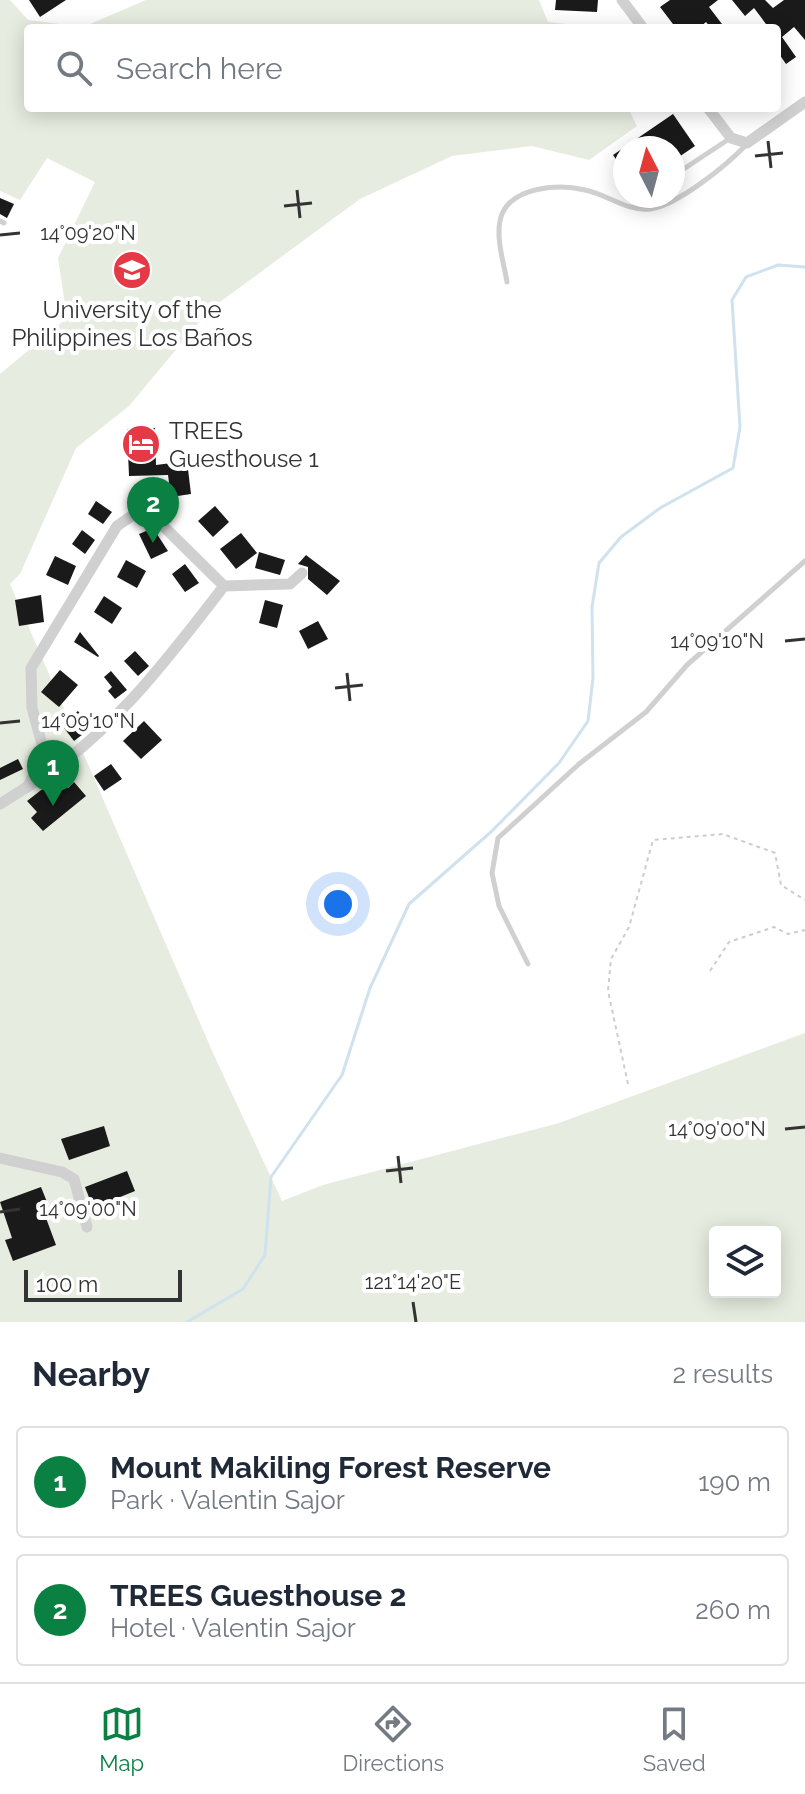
<!DOCTYPE html>
<html lang="en">
<head>
<meta charset="utf-8">
<style>
  :root { --surface:#fff; --page:#f2f2f3; --text:#1f2937; --muted:#747a83; --line:#e0e1e3; --accent:#0b8043 }
  body { margin:0; font-family:Raleway,sans-serif; background:var(--page); color:var(--text) }
  .controls { position:absolute; right:24px; bottom:24px; display:grid; overflow:hidden; border-radius:8px; box-shadow:0 4px 20px #0003 }
  .controls button { width:72px; height:72px; display:grid; place-items:center; padding:0; border:0; border-bottom:2px solid var(--line); background:var(--surface); color:var(--text); font:40px sans-serif }
  .compass { position:absolute; left:613px; top:136px; width:72px; height:72px; border-radius:50%; background:var(--surface); box-shadow:0 4px 20px #0003; rotate:354deg }
  .scale { position:absolute; left:24px; bottom:20px; width:158px; box-sizing:border-box; padding-left:8px; border:4px solid #333; border-top:0; font-size:22px; line-height:28px; white-space:nowrap; color:#333; -webkit-text-stroke:6px #fff; paint-order:stroke }
  .you { position:absolute; left:338px; top:904px; width:28px; height:28px; margin:-20px; border:6px solid #fff; border-radius:50%; background:#1a73e8; box-shadow:0 0 0 12px #1a73e833 }
  .badge { display:grid; place-items:center; width:52px; height:52px; border-radius:50%; background:var(--accent); color:#fff; font-size:26px; font-weight:700 }
  .pin { position:absolute; translate:-50% -66px; filter:drop-shadow(0 2px 4px #0008) }
  .pin::after { content:''; position:absolute; top:42px; width:28px; height:24px; background:inherit; clip-path:polygon(0 0,100% 0,50% 100%) }
  .list { margin:0; padding:0; list-style:none }
  h2 { display:flex; justify-content:space-between; align-items:center; height:104px; margin:0; padding:0 32px; font-size:34px }
  h2 small { font-size:26px; font-weight:400; color:var(--muted) }
  .list li { display:grid; grid-template-columns:52px 1fr auto; gap:24px; align-items:center; box-sizing:border-box; height:112px; margin:0 16px 16px; padding:0 16px; border:2px solid var(--line); border-radius:8px }
  .list b { display:block; font-size:30px; white-space:nowrap }
  .list p { margin:0; font-size:26px; white-space:nowrap; color:var(--muted) }
  .list em { font-size:26px; font-style:normal; color:var(--muted) }
  .icon { flex:none; width:44px; height:44px; fill:none; stroke:currentColor; stroke-width:2; stroke-linecap:round; stroke-linejoin:round }
  .map { position:relative; flex:none; width:805px; height:1322px; overflow:hidden }
  .search { position:absolute; background:var(--surface); box-shadow:0 4px 20px #0003; left:24px; right:24px; top:24px; height:88px; display:flex; align-items:center; gap:20px; box-sizing:border-box; padding:0 28px; border-radius:8px; color:var(--muted); font-size:30px }
  .sheet { height:360px; background:var(--surface) }
  nav { display:flex; justify-content:space-around; align-items:center; box-sizing:border-box; height:112px; border-top:2px solid var(--line); background:var(--surface); font-size:22px; color:var(--muted) }
  nav a { display:grid; justify-items:center; gap:4px }
  nav .on { color:var(--accent) }
  .map>svg:first-child { display:block }
</style>
</head>
<body>
<div class="map">
<svg width="805" height="1322" viewBox="0 0 805 1322">
  <rect width="100%" height="100%" fill="#fff"/>
  <path fill="#e6ecdf" fill-rule="evenodd" d="M0,0H10L28,20L83,27L146,0H539L548,22L595,27L28,28V108H628L637,126L589,160L532,146L452,156L360,199L209,310L129,406L76,448L20,574L10,584L213,1053L282,1201L323,1185L559,1123L805,1033V1322H0V374L67,318L58,258L95,182L47,158L20,200L0,191ZM715,1232H775V1292H715Z"/>
  <g fill="none" stroke-linecap="round" stroke-linejoin="round">
    <polyline stroke="#cfe2ee" stroke-width="3" points="187,1322 243,1289 265,1255 271,1177 342,1075 370,988 409,904 492,831 559,763 588,721 593,678 592,607 599,563 621,537 660,508 733,468 740,427 732,300 746,277 778,265 805,267"/>
  </g>
  <g fill="#1a1a1a">
    <polygon points="29,0 66,0 40,17"/>
    <polygon points="556,0 598,0 597,12 555,10"/>
    <polygon points="670,0 718,0 709,7 725,28 711,28 706,22 699,28 676,28 660,7"/>
    <polygon points="732,0 765,0 773,8 784,0 805,0 805,40 794,27 782,37 796,57 786,64 777,51 777,28 769,28 754,8 745,16"/>
    <polygon points="673,114 695,146 673,161 673,148 625,148 625,172 613,155"/>
    <polygon points="0,198 14,204 7,218 0,214"/>
    <polygon points="155,428 156,465 187,461 191,494 171,497 168,475 129,476 127,429"/>
    <polygon points="96,501 112,512 103,524 88,514"/>
    <polygon points="215,506 229,522 213,537 198,521"/>
    <polygon points="153,528 168,551 151,559 139,534"/>
    <polygon points="82,530 95,540 85,554 72,544"/>
    <polygon points="241,533 257,553 236,569 220,549"/>
    <polygon points="259,552 285,560 280,575 255,568"/>
    <polygon points="306,555 340,581 327,595 308,579 308,567 298,564"/>
    <polygon points="55,556 76,566 68,585 46,575"/>
    <polygon points="126,560 146,571 137,588 117,577"/>
    <polygon points="185,564 199,583 185,592 172,574"/>
    <polygon points="41,595 44,622 19,626 15,600"/>
    <polygon points="104,596 122,608 112,624 94,612"/>
    <polygon points="265,600 283,605 277,628 259,623"/>
    <polygon points="318,621 328,639 308,649 299,631"/>
    <polygon points="80,632 99,656 98,657 74,642"/>
    <polygon points="135,651 149,666 138,676 124,661"/>
    <polygon points="60,670 78,685 59,707 41,692"/>
    <polygon points="111,671 127,690 115,699 108,691 112,687 104,677"/>
    <polygon points="78,711 91,728 74,741 61,724"/>
    <polygon points="144,721 162,740 141,759 123,741"/>
    <polygon points="18,759 23,769 0,780 0,768"/>
    <polygon points="111,764 122,779 104,791 94,776"/>
    <polygon points="58,777 68,788 74,782 86,796 43,831 31,818 37,812 27,801"/>
    <polygon points="104,1126 110,1146 69,1160 61,1139"/>
    <polygon points="127,1171 135,1191 93,1208 85,1187"/>
    <polygon points="41,1187 49,1207 43,1210 56,1245 13,1261 5,1240 12,1238 0,1202"/>
  </g>
  <g fill="none" stroke-linecap="round" stroke-linejoin="round">
    <g stroke="#cdcdcd" stroke-width="2" stroke-dasharray="4 4" stroke-linecap="butt">
      <polyline points="710,971 729,942 774,927 788,934 805,930"/>
      <polyline points="628,1084 608,991 611,959 629,927 653,840 723,834 775,853 781,885 805,900"/>
    </g>
    <g stroke="#d0d0d0" stroke-width="5">
      <polyline points="673,176 729,139"/>
      <polyline points="0,221 4,223"/>
      <path d="M507,282C504,263 494,234 502,214C514,186 560,184 585,190C607,194 627,212 650,209C678,205 727,165 747,144"/>
      <polyline points="528,964 499,906 492,873 498,838 579,764 646,712 687,665 805,561"/>
    </g>
    <g stroke="#d0d0d0" stroke-width="11">
      <polyline points="622,0 643,28"/>
      <polyline points="708,108 731,138 747,143 805,102"/>
      <path d="M136,513H150L224,586C168,659 107,740 27,787L45,755L32,708L31,668L117,526Z"/>
      <polyline points="224,586 290,584 302,573"/>
      <polyline points="0,804 27,787"/>
      <polyline points="0,1158 62,1172 74,1179 87,1227"/>
    </g>
  </g>
  <path fill="none" stroke="#333" stroke-width="3" d="M768,141L771,168M755,156L783,153M297,190L300,218M284,206L312,203M0,235L20,233M785,641L805,639M347,673L350,701M335,688L363,685M0,723L20,721M785,1129L805,1127M398,1156L401,1183M386,1171L413,1168M0,1212L20,1209M413,1302L416,1322"/>
  <defs>
    <g id="university-disc" transform="scale(2)"><circle r="9.5" fill="#e63946" stroke="#fff"/><path d="M0-5L7-2L0 1L-7-2ZM-4 1L0 2.5L4 1V4Q0 6-4 4Z" fill="#fff"/></g>
    <g id="hotel-disc" transform="scale(2)"><circle r="9.5" fill="#e63946" stroke="#fff"/><path d="M-6-4.5h1.5V1H6V5H4.5V3h-9V5H-6ZM-4 0a1.8 1.8 0 1 1 3.6 0ZM.5 0V-2.5h3Q6-2.5 6 0Z" fill="#fff"/></g>
  </defs>
  <g fill-rule="evenodd">
    <use href="#university-disc" x="132" y="270"/>
    <use href="#hotel-disc" x="141" y="444"/>
  </g>
  <g text-anchor="middle" dominant-baseline="central" stroke-width="8" stroke-linejoin="round" paint-order="stroke">
    <g font-size="24" fill="#333" stroke="#fff">
      <text x="132" y="309">University of the<tspan x="132" dy="28">Philippines Los Baños</tspan></text>
      <text x="169" y="430" text-anchor="start">TREES<tspan x="169" dy="28">Guesthouse 1</tspan></text>
    </g>
  </g>
  <g font-size="20" text-anchor="middle" fill="#333" stroke="#fff" stroke-width="8" stroke-linejoin="round" paint-order="stroke">
    <text x="88" y="240">14°09'20"N</text>
    <text x="717" y="648">14°09'10"N</text>
    <text x="88" y="728">14°09'10"N</text>
    <text x="717" y="1136">14°09'00"N</text>
    <text x="88" y="1216">14°09'00"N</text>
    <text x="413" y="1289">121°14'20"E</text>
  </g>
</svg>
<div class="controls">
<button><svg class="icon" aria-label="layers" viewBox="0 0 24 24"><path d="M12 4l9 5-9 5-9-5zM3 14l9 5 9-5"/></svg></button>
</div>
<svg class="compass" viewBox="-18 -18 36 36"><path d="M0-13l5 13h-10z" fill="#e53935"/><path d="M0 13l5-13h-10z" fill="#747a83"/></svg>
<div class="scale">100 m</div>
<div class="you"></div>
<div class="pin badge" style="left:53px;top:806px">1</div>
<div class="pin badge" style="left:153px;top:543px">2</div>
<div class="search"><svg class="icon" aria-label="search" viewBox="0 0 24 24"><circle cx="10" cy="10" r="6"/><path d="M15 15l6 6"/></svg>Search here</div>
</div>
<section class="sheet">
<h2>Nearby<small>2 results</small></h2>
<ul class="list">
<li><span class="badge">1</span><div><b>Mount Makiling Forest Reserve</b><p>Park · Valentin Sajor</p></div><em>190 m</em></li>
<li><span class="badge">2</span><div><b>TREES Guesthouse 2</b><p>Hotel · Valentin Sajor</p></div><em>260 m</em></li>
</ul>
</section>
<nav>
<a class="on"><svg class="icon" aria-label="map" viewBox="0 0 24 24"><path d="M3 6l6-2 6 2 6-2v14l-6 2-6-2-6 2zM9 4v14M15 6v14"/></svg>Map</a>
<a><svg class="icon" aria-label="directions" viewBox="0 0 24 24"><path d="M12 3l9 9-9 9-9-9zM9 14v-3h6M13 9l2 2-2 2"/></svg>Directions</a>
<a><svg class="icon" aria-label="saved" viewBox="0 0 24 24"><path d="M7 4h10v16l-5-4-5 4z"/></svg>Saved</a>
</nav>
</body>
</html>
